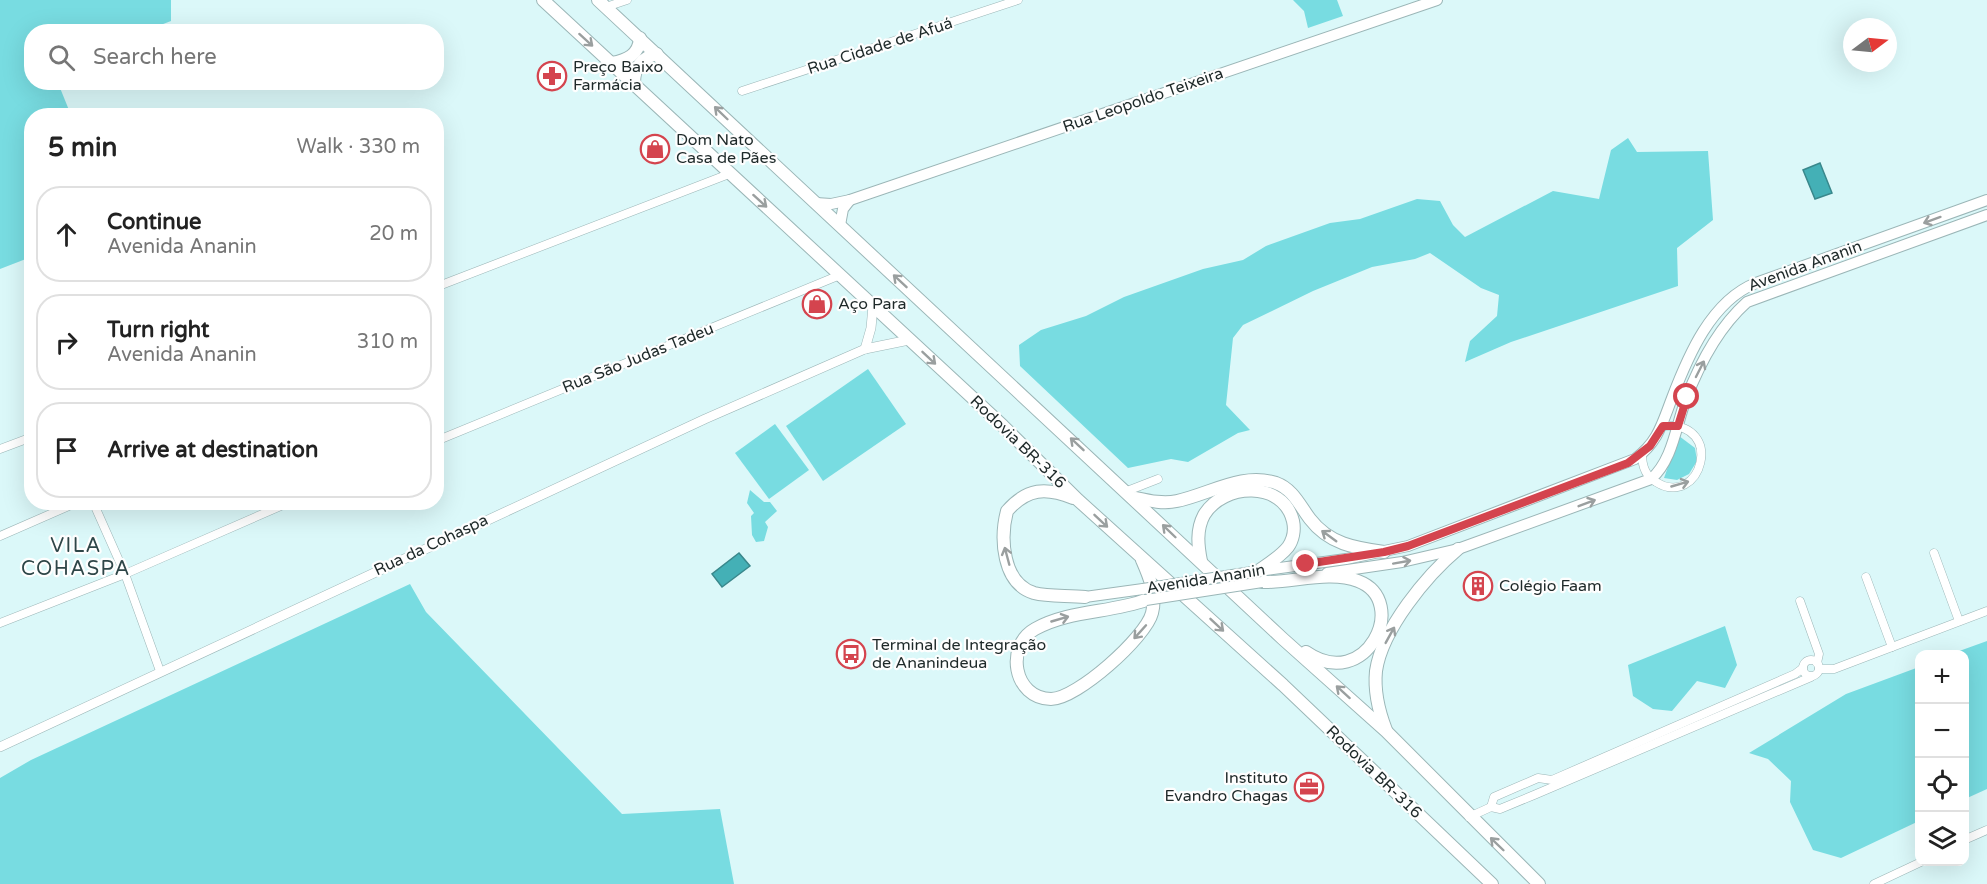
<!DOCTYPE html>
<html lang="en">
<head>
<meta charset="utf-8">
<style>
  :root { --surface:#fff; --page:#f2f2f2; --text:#222; --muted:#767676; --line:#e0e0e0 }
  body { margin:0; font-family:"Varela Round",sans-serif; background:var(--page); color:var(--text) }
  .controls { position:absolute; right:18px; bottom:18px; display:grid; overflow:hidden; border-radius:12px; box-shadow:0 6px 24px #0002 }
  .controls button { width:54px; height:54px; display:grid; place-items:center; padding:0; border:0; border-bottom:2px solid var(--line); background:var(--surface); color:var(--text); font:30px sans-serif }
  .compass { position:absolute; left:1843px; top:18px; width:54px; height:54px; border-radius:50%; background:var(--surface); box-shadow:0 6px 24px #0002; rotate:74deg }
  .stop { position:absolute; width:18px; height:18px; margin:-14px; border:4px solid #d4444e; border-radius:50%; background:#fff }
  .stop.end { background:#d4444e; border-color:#fff; box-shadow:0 2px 6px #0008 }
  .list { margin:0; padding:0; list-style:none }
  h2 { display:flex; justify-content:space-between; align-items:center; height:78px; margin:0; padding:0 24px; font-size:26px }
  h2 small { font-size:20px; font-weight:400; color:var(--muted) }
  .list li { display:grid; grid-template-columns:39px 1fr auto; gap:18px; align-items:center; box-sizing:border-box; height:96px; margin:0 12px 12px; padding:0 12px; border:2px solid var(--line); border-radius:24px }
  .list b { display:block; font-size:22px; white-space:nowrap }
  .list p { margin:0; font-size:20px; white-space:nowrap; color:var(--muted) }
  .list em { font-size:20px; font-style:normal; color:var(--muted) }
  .icon { flex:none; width:33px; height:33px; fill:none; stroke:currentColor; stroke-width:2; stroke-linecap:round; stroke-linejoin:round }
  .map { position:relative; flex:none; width:1987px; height:884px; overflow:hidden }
  .search { position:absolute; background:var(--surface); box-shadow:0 6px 24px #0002; left:24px; top:24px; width:420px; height:66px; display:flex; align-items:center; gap:15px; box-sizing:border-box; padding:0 21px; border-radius:24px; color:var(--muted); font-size:22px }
  .panel { position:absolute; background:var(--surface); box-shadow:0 6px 24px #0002; left:24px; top:108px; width:420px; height:402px; border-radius:24px }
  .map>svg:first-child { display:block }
</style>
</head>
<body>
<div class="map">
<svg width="1987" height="884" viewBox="0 0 1987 884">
  <rect width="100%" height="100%" fill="#dbf8f9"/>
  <g fill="#78dce1">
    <polygon points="0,0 171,0 171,21 145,31 32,32 32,82 58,83 71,115 32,116 31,257 0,269"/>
    <polygon points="1293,0 1337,0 1343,16 1308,28 1304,11"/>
    <polygon points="1628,138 1637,152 1708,151 1713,220 1677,248 1678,286 1511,342 1465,362 1470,341 1497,316 1499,295 1481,288 1430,253 1415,259 1372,267 1313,291 1243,325 1233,338 1226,405 1250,430 1238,433 1188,462 1171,459 1128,468 1020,366 1019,345 1041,330 1086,316 1124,297 1203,269 1243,260 1266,246 1330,223 1360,219 1417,199 1440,201 1453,225 1465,237 1553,191 1599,199 1611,150"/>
    <polygon points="868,369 906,424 823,481 786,426"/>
    <polygon points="775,424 809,470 769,499 735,453"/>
    <polygon points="1679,436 1695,448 1697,461 1689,474 1677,480 1664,478"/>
    <polygon points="750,490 764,502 770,502 777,511 765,522 768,527 764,541 756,542 752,535 751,516 754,513 747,503"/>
    <polygon points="410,584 426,612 622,814 720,809 734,884 0,884 0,778 31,760"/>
    <polygon points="1725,626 1737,665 1725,688 1697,681 1672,711 1653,709 1633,696 1628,665"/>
    <polygon points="1987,641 1987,789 1965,799 1964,654 1951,654"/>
    <polygon points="1919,667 1919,821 1841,858 1813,850 1790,802 1791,781 1768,759 1749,753 1846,694"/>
  </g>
  <g fill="#44b0b6" stroke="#39888c" stroke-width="1.5">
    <polygon points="1820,163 1832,193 1815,199 1803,170"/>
    <polygon points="739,553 750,566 722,587 712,574"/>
  </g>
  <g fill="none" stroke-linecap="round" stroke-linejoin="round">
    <g stroke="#9bb6b7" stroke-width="9">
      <g id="minor">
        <polyline points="606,7 627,0"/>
        <polyline points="742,91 1018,0"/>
        <polyline points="436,287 729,174"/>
        <polyline points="436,441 840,275"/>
        <polyline points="0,449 32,437"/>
        <path d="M1642,454C1642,466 1645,476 1656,482C1701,510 1727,421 1663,426"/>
        <polyline points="1127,491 1158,479"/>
        <polyline points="93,502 125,574 160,671"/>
        <polyline points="0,536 78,502"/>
        <polyline points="1934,553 1959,621"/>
        <polyline points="1866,577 1892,647"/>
        <polyline points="1800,601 1819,654 1817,663"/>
        <polyline points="0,623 125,574 290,502"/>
        <circle cx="1811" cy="668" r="8"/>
        <polyline points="1819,669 1834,669 1987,611"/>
        <polyline points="1491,807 1494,797 1538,778 1552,780 1795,674 1803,668"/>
        <polyline points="1469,817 1491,807 1500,809 1534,795 1811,677"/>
        <polyline points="1964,840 1987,830"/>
        <polyline points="1874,884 1921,862"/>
      </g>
    </g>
    <g stroke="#9bb6b7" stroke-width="10">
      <g id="tertiary">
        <polyline points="865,349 871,328 873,306"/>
        <polyline points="0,747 705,419 865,349 909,340"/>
      </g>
    </g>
    <g stroke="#9bb6b7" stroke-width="12">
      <g id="secondary">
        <polyline points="816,203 831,204 850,200 1437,0"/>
        <polyline points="840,225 843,209 850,200"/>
        <path d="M1258,571L1346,559L1408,546L1635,459C1658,442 1662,424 1672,398C1688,356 1711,301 1756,283L1987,200"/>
        <path d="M1327,573L1402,562L1458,549L1651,479C1673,460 1676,425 1686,399C1699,365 1719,327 1747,302L1987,215"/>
        <polyline points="1085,597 1143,589"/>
      </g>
    </g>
    <g stroke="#9bb6b7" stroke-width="14">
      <g id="trunk">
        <polyline points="543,0 1003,426 1078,500 1283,685 1492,884"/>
        <polyline points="598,0 1283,639 1386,731 1539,884"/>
        <path d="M612,63C627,60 639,55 640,38"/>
        <path d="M634,83C634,68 642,57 657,54"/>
        <path d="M1073,498C1046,487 1027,488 1007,511C1000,538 1002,583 1034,593C1049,597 1069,595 1085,597"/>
        <path d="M1136,498C1150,501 1164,504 1177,501C1210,494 1242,472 1276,483C1293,489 1300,506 1310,519C1329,544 1355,548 1384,552"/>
        <path d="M1142,560C1149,576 1157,594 1152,613C1146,637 1077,699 1051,699C1013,698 1005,646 1035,629C1069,610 1110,613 1146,600"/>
        <path d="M1201,561C1198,546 1196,530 1204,515C1223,483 1283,480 1293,521C1295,530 1293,540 1288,547C1280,557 1268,564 1258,571"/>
        <path d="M1262,582C1292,583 1330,570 1358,581C1411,601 1366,694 1306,652"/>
        <path d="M1386,730C1379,712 1374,691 1376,671C1382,629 1427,575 1458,549"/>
      </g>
    </g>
    <use href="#minor" stroke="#fff" stroke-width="8"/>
    <use href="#tertiary" stroke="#fff" stroke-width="9"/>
    <use href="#secondary" stroke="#fff" stroke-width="10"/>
    <use href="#trunk" stroke="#fff" stroke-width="12"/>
    <g stroke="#9bb6b7" stroke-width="12" stroke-linecap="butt">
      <g id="secondary-bridge">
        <polyline points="1143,589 1258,571"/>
        <polyline points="1146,600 1262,582"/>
      </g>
    </g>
    <use href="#secondary-bridge" stroke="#fff" stroke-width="10"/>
  </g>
  <defs><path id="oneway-shaft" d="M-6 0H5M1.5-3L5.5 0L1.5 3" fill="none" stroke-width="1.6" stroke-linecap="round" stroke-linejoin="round" transform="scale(1.5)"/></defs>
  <g stroke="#9a9f9f">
    <use href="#oneway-shaft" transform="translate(586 40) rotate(42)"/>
    <use href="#oneway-shaft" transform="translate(721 113) rotate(-136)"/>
    <use href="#oneway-shaft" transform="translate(760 201) rotate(42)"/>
    <use href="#oneway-shaft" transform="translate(1932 220) rotate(160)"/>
    <use href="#oneway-shaft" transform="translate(900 281) rotate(-137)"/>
    <use href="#oneway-shaft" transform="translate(929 358) rotate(43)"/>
    <use href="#oneway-shaft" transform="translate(1700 369) rotate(-63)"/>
    <use href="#oneway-shaft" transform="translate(1077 444) rotate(-137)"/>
    <use href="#oneway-shaft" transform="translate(1680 484) rotate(-16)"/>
    <use href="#oneway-shaft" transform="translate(1587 503) rotate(-21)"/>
    <use href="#oneway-shaft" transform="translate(1101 521) rotate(43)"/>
    <use href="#oneway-shaft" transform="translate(1169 531) rotate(-136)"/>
    <use href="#oneway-shaft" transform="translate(1329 536) rotate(-144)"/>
    <use href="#oneway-shaft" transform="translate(1007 556) rotate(-105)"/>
    <use href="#oneway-shaft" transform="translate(1402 562) rotate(-10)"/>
    <use href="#oneway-shaft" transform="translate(1060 619) rotate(-16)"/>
    <use href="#oneway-shaft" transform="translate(1217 625) rotate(43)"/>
    <use href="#oneway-shaft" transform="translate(1140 632) rotate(132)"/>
    <use href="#oneway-shaft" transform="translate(1390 635) rotate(-61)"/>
    <use href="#oneway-shaft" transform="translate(1343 692) rotate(-138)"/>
    <use href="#oneway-shaft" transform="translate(1497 844) rotate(-136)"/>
  </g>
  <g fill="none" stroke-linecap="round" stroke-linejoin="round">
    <polyline stroke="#d4444e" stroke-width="8" points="1306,564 1384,552 1408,546 1628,463 1650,446 1663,426 1678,426 1687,397"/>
  </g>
  <defs>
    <g id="pharmacy-ring" transform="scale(1.5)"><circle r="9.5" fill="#fefefe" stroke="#d4444e" stroke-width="1.5"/><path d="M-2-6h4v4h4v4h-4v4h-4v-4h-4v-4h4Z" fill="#d4444e"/></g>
    <g id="shop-ring" transform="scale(1.5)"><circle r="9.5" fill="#fefefe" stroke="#d4444e" stroke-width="1.5"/><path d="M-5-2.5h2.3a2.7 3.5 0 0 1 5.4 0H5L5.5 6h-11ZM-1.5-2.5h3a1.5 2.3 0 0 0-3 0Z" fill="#d4444e"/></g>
    <g id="building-ring" transform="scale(1.5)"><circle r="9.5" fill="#fefefe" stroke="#d4444e" stroke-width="1.5"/><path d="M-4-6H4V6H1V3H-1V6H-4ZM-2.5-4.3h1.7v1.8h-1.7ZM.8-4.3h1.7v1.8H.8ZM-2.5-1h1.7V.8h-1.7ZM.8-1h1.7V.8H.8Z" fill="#d4444e"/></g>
    <g id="bus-ring" transform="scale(1.5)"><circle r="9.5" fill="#fefefe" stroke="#d4444e" stroke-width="1.5"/><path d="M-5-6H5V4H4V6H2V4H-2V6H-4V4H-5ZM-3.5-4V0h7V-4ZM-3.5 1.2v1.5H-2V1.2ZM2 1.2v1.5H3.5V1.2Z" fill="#d4444e"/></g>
    <g id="office-ring" transform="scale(1.5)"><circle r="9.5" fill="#fefefe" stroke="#d4444e" stroke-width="1.5"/><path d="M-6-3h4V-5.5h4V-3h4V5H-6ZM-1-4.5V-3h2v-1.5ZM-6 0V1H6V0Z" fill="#d4444e"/></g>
  </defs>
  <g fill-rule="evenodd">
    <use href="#pharmacy-ring" x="552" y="76"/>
    <use href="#shop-ring" x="655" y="149"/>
    <use href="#shop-ring" x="817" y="304"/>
    <use href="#building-ring" x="1478" y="586"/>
    <use href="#bus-ring" x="851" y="654"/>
    <use href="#office-ring" x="1309" y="787"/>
  </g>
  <g text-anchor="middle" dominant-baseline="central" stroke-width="4.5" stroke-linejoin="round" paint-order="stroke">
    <g font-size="16" fill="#1e2929" stroke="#fefefe">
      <text transform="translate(880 46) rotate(-18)">Rua Cidade de Afuá</text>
      <text transform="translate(1143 100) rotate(-19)">Rua Leopoldo Teixeira</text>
      <text transform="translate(1805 266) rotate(-20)">Avenida Ananin</text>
      <text transform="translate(638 358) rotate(-22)">Rua São Judas Tadeu</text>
      <text transform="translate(1018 442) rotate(44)">Rodovia BR-316</text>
      <text transform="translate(431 545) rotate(-25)">Rua da Cohaspa</text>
      <text transform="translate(1206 579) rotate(-9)">Avenida Ananin</text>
      <text transform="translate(1374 772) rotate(44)">Rodovia BR-316</text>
    </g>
    <g font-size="16" fill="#1e2929" stroke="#fefefe" text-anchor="start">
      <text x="573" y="67">Preço Baixo<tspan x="573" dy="18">Farmácia</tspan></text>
      <text x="676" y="140">Dom Nato<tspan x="676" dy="18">Casa de Pães</tspan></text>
      <text x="838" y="304">Aço Para</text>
      <text x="1499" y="586">Colégio Faam</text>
      <text x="872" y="645">Terminal de Integração<tspan x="872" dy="18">de Ananindeua</tspan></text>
      <text x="1288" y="778" text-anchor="end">Instituto<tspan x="1288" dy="18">Evandro Chagas</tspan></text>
    </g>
    <g font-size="20" letter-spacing="1.5" fill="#2e4648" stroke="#fefefe">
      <text x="76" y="546">VILA<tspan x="76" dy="23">COHASPA</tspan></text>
    </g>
  </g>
</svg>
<div class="controls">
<button>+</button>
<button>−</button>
<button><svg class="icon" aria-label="locate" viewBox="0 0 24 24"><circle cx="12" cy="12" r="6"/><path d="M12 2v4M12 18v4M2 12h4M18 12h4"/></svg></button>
<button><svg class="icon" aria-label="layers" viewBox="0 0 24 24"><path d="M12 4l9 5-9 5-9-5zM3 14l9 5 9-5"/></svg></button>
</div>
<svg class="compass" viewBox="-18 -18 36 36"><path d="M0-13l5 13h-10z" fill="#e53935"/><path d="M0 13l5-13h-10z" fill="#767676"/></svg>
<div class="stop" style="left:1687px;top:397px"></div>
<div class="stop end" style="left:1306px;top:564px"></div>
<div class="search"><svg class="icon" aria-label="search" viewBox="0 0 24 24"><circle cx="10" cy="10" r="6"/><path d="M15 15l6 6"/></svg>Search here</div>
<section class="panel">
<h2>5 min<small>Walk · 330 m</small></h2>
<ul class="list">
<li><svg class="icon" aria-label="ahead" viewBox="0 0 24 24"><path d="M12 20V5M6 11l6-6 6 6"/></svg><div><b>Continue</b><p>Avenida Ananin</p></div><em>20 m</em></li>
<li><svg class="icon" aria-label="right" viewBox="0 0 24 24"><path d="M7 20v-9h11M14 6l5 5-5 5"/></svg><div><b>Turn right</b><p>Avenida Ananin</p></div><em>310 m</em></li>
<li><svg class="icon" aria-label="arrive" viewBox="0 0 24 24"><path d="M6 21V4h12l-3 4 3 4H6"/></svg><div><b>Arrive at destination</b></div></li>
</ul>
</section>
</div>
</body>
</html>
